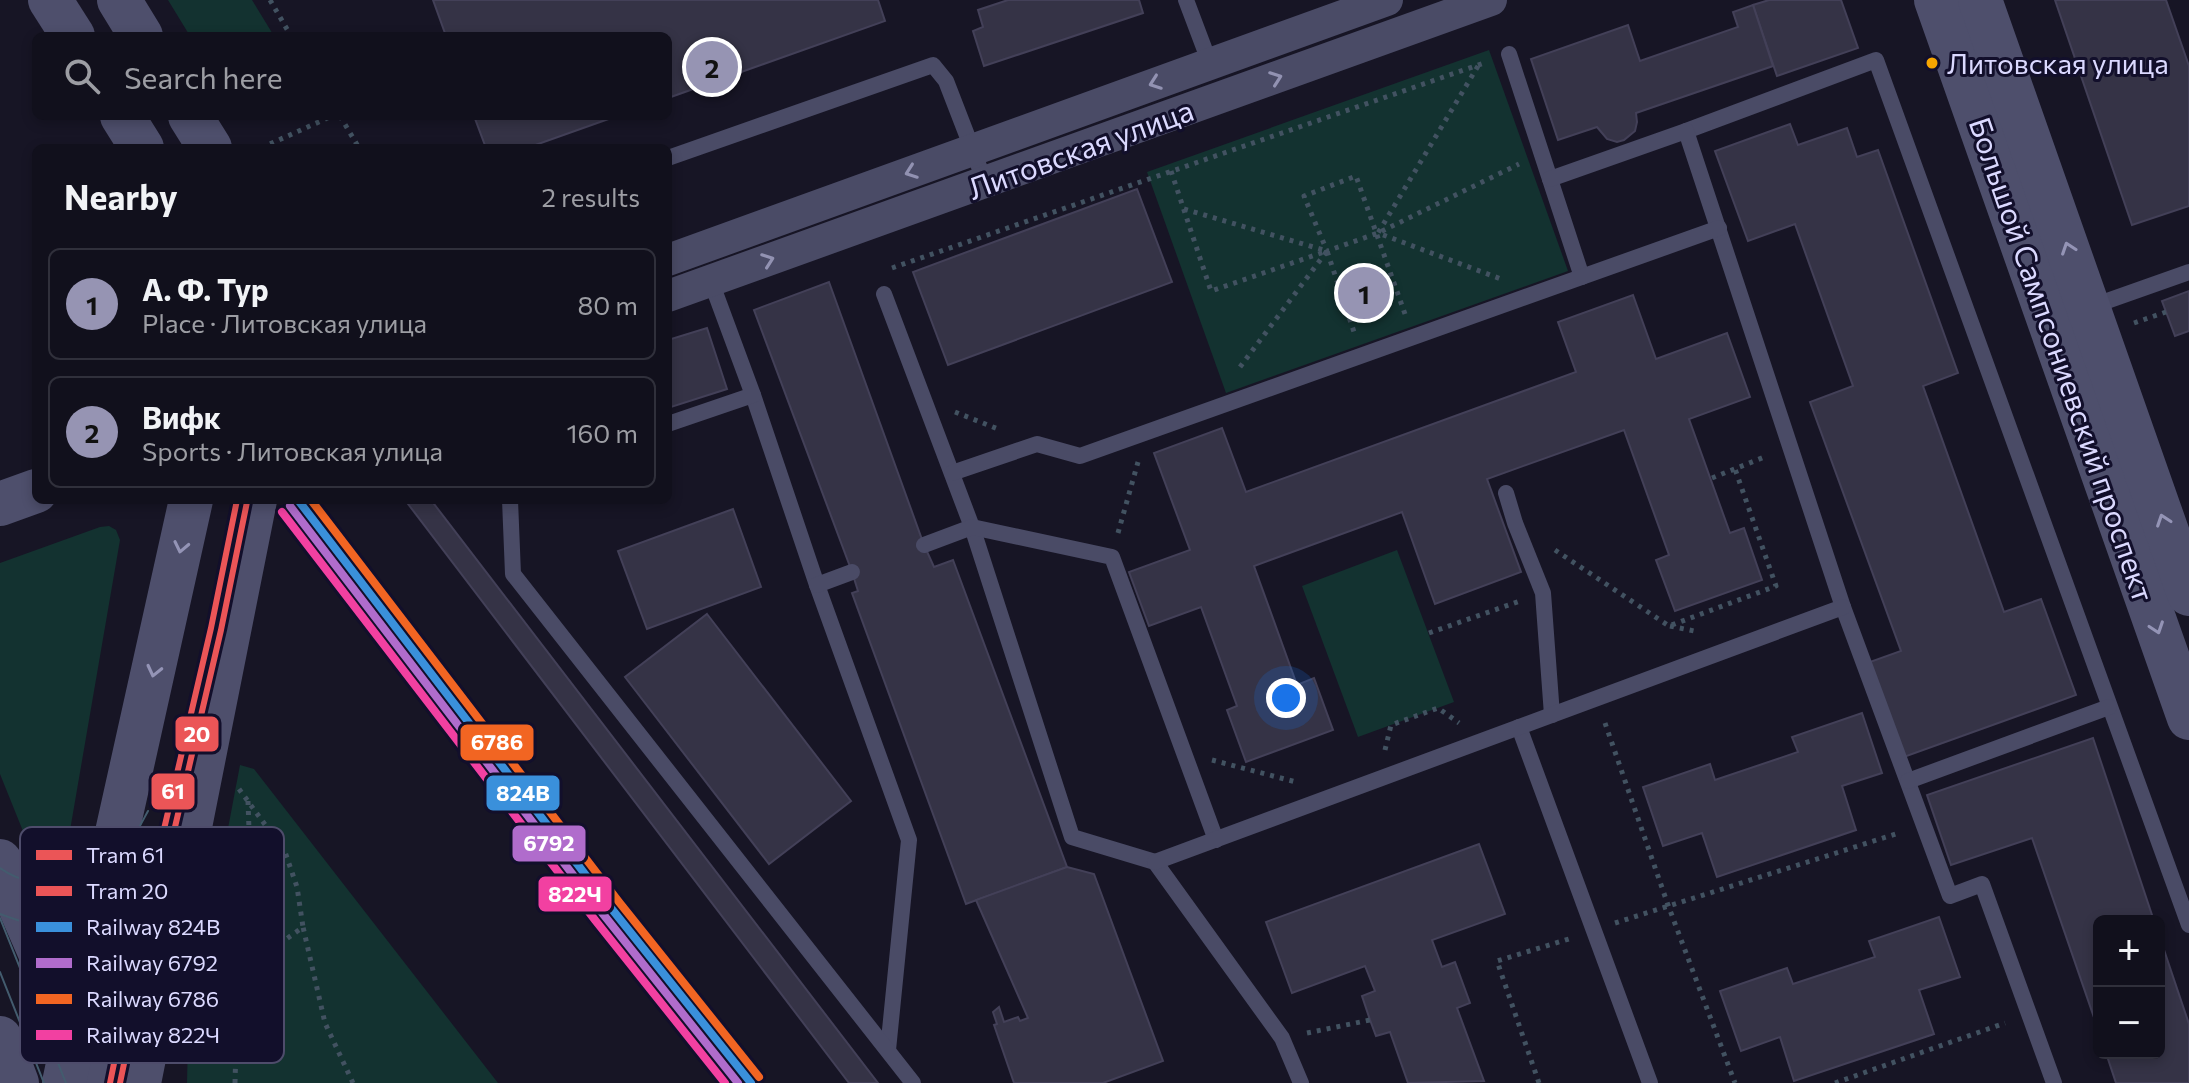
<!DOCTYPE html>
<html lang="en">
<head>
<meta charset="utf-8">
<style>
  :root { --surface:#11101c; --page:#1e1e29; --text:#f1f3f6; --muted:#9c9da3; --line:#30303b; --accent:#9694b3 }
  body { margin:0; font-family:Commissioner,sans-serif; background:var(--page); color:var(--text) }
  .controls { position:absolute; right:24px; bottom:24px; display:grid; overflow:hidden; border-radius:12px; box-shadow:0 4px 12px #0003 }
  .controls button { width:72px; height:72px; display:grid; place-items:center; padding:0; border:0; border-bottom:2px solid var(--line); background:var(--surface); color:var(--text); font:40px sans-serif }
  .you { position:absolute; left:1286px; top:698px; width:28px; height:28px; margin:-20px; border:6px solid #fff; border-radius:50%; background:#1a73e8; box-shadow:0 0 0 12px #1a73e833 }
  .badge { display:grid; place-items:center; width:52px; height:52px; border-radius:50%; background:var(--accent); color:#111; font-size:26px; font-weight:700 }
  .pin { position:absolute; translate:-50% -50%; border:4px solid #fff; box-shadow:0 2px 8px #0006 }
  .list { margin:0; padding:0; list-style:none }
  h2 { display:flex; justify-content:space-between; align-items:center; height:104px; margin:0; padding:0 32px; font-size:34px }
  h2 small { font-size:26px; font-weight:400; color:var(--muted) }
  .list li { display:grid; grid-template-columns:52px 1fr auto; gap:24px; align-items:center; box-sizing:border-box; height:112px; margin:0 16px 16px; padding:0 16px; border:2px solid var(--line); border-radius:12px }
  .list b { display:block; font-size:30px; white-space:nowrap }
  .list p { margin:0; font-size:26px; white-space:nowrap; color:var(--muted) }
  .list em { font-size:26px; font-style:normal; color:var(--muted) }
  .icon { flex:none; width:44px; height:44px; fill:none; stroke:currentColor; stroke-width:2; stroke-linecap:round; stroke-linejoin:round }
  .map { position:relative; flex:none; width:2189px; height:1083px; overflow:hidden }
  .search { position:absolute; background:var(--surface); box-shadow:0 4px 12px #0003; left:32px; top:32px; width:640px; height:88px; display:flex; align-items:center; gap:20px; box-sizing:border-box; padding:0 28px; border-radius:12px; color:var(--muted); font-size:30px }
  .panel { position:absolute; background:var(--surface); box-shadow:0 4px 12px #0003; left:32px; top:144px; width:640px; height:360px; border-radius:12px }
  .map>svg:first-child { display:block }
</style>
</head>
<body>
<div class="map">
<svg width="2189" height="1083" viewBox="0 0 2189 1083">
  <rect width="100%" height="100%" fill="#171525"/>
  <g fill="#133230">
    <polygon points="168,0 252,0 274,36 190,36"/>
    <polygon points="1489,50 1568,271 1226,393 1147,172"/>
    <path d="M109,526L116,530L120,540L68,842C56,860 45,862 29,846L0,774V563L100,527Z"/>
    <polygon points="1397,550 1454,702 1358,737 1302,586"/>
    <polygon points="240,765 254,769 498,1083 187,1083 188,1040"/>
  </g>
  <g fill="#353346" stroke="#434058" stroke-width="2">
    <polygon points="433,0 878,0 885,21 668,98 668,36 446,36"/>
    <polygon points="1008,0 1139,0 1143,13 984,66 973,31 983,27 978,10"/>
    <polygon points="1769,0 1841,0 1858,48 1777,76 1753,5"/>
    <polygon points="2055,0 2166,0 2189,66 2189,206 2132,225"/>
    <polygon points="1753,5 1773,66 1636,113 1637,122 1635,131 1624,140 1617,142 1607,139 1597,127 1558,140 1531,59 1628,25 1640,61 1738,27 1733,12"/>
    <polygon points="474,116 617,116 527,148 486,148"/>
    <polygon points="1790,124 1798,145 1847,128 1857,157 1878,150 1958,373 1923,386 2004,612 2041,599 2076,695 1901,758 1867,663 1901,651 1810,402 1853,386 1795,224 1748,241 1715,151"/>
    <polygon points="1137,189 1172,282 948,365 913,272"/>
    <polygon points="829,282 924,545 934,567 953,560 1067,867 966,904 852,593 858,591 852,572 754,310"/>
    <polygon points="2189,291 2189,331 2175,336 2162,301"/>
    <polygon points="1633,295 1656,359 1727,333 1750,397 1689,419 1730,533 1744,528 1762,580 1675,611 1656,560 1669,555 1624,430 1487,479 1521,572 1435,604 1402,512 1254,566 1297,685 1314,678 1333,730 1246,762 1227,710 1237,706 1201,607 1149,626 1129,572 1190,550 1154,453 1222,428 1246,492 1576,372 1558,322"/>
    <polygon points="707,328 727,389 668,408 668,340"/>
    <polygon points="405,500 431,500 878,1083 849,1083"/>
    <polygon points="733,509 761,587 647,629 618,551"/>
    <polygon points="707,614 851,801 769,864 625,677"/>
    <polygon points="1862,713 1882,773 1842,786 1856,830 1717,877 1702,833 1663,846 1643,787 1710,764 1715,780 1798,752 1792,737"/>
    <polygon points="2093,738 2154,921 2099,921 2099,1032 2032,838 1951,865 1927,795"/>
    <polygon points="1479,844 1505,914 1432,940 1442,967 1455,962 1470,1003 1457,1008 1484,1081 1408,1083 1390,1032 1376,1036 1370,1020 1362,996 1375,991 1365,966 1292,993 1266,922"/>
    <polygon points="1067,867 1094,874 1163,1061 1103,1083 1014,1083 994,1025 997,1024 993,1012 999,1007 1004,1022 1018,1017 1020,1021 1028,1018 976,900"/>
    <polygon points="1939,917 1960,977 1919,990 1934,1034 1794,1081 1780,1037 1741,1051 1720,991 1787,968 1793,984 1875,957 1869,941"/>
    <polygon points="2159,935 2189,1024 2189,1083 2116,1083 2106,1053 2159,1053"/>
  </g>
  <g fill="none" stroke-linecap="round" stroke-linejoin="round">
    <g stroke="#425261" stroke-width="5" stroke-dasharray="4 6" stroke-linecap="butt">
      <polyline points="270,0 291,36"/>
      <polyline points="1478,66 1378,233 1501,279"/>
      <polyline points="340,116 359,148"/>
      <polyline points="261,148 332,116"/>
      <polyline points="1171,171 1211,291 1327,251 1354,332"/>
      <polyline points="1184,209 1327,251 1237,371"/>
      <polyline points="892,268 1487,62"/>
      <polyline points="1405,314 1356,176 1304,196 1327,251 1378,233 1519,164"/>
      <polyline points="2134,323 2166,312"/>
      <polyline points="955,412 998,429"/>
      <polyline points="1712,478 1767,456"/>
      <polyline points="1118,533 1138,462"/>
      <polyline points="1555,550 1669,626 1776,586 1735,469"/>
      <polyline points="1670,626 1699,632"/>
      <polyline points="1429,633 1520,601"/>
      <polyline points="1605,723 1668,905 1735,1083"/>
      <polyline points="1385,750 1391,725 1438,708 1459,723"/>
      <polyline points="1212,760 1296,782"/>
      <polyline points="239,789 285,852 297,887 303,927"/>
      <polyline points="248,801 249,830 243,906 248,987"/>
      <polyline points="1615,923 1899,833"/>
      <polyline points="1307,1033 1370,1020"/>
      <path d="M235,1083C236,1036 239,992 270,954C278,943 293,935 303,927L325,1023L353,1083"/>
      <polyline points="1539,1083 1497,961 1572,938"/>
      <polyline points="1835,1083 2005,1023"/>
    </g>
    <g stroke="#4a4b66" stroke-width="16">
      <polyline points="1186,0 1212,69"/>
      <polyline points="1509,54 1582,277"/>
      <polyline points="1686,131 1876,60 2189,925"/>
      <polyline points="668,158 933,65 946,81 985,182"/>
      <polyline points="1550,179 1686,131 1843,607 1950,896 1982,884 2054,1083"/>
      <polyline points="884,294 972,527 1072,837 1155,862 1282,1038 1301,1083"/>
      <polyline points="2090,307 2189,272"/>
      <polyline points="753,395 817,585 909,840 888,1050"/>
      <polyline points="668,424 753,395 709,276"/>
      <polyline points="952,473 1037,444 1080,456 1719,228"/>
      <polyline points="1506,493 1515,523 1543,593 1552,715"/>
      <polyline points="510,500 513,574 913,1083"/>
      <polyline points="924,545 972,527 1112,557 1216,840"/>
      <polyline points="817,585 852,572"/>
      <polyline points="1519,727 1650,1083"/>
      <polyline points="1908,781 2109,707"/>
      <polyline points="1155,862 1843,607"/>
    </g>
    <g stroke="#4a4b66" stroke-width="32">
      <polyline points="668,260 1387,0"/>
      <polyline points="668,296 1491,0"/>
    </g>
    <g stroke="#4e4f6c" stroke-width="44">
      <polyline points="50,0 73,36"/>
      <polyline points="119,0 141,36"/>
      <polyline points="1936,0 2189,718"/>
      <polyline points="1980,0 2189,594"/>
      <polyline points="122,116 142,148"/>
      <polyline points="190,116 210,148"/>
      <polyline points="0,504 36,491"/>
      <polyline points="0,861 97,1083"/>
      <path d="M83,947L93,945C129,919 154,900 177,860"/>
      <polyline points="0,1038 17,1083"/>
      <polyline points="64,1083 110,864 191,500"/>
      <polyline points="139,1083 255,500"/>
    </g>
    <g stroke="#435c6e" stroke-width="2">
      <path d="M0,868C41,897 100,883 129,844C136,834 142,822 148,811"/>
      <path d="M0,914C42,930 75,936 115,910C125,903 135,894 142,883C149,873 154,860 159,849"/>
      <polyline points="0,918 66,1083"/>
      <polyline points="0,972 44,1083"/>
    </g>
    <g stroke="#120f2b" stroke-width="14">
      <polyline id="rail-1" points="298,500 611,908 751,1083"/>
    </g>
    <g stroke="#120f2b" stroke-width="14">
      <polyline id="rail-2" points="290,506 603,914 738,1083"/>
    </g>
    <g stroke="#120f2b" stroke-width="14">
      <polyline id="rail-3" points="311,500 619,902 759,1077"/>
    </g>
    <g stroke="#120f2b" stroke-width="14">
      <polyline id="rail-4" points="282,512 595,920 725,1083"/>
    </g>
    <use href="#rail-1" stroke="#3a90db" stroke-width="8"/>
    <use href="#rail-2" stroke="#b06ccc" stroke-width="8"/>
    <use href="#rail-3" stroke="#f26522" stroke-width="8"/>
    <use href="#rail-4" stroke="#f240a1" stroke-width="8"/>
    <g stroke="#120f2b" stroke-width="12">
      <polyline id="tram-1" points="110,1083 147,902 211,628 237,500"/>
    </g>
    <g stroke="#120f2b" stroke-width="12">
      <polyline id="tram-2" points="120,1083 157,904 221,630 247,502"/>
    </g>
    <use href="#tram-1" stroke="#eb5557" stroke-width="6"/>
    <use href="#tram-2" stroke="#eb5557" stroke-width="6"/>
  </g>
  <defs><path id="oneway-chevron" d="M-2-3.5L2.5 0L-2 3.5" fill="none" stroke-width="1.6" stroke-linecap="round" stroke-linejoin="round" transform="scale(2)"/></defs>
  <g stroke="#9292b2">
    <use href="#oneway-chevron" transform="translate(1276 78) rotate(-20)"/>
    <use href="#oneway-chevron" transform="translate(1155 83) rotate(160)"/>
    <use href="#oneway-chevron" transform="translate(911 172) rotate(160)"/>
    <use href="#oneway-chevron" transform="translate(768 260) rotate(-20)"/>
  </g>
  <g stroke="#9494b6">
    <use href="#oneway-chevron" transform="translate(2068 248) rotate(-109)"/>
    <use href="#oneway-chevron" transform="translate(2163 520) rotate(-109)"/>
    <use href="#oneway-chevron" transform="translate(181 547) rotate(102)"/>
    <use href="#oneway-chevron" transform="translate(2157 628) rotate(71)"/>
    <use href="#oneway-chevron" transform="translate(154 671) rotate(103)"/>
  </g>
  <circle fill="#f7a600" stroke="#120f2b" stroke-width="3" cx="1932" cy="63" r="7"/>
  <g text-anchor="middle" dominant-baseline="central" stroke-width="6" stroke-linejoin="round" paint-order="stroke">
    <g font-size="28" fill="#dbd9ff" stroke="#120f2b" text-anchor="start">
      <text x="1947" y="63">Литовская улица</text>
    </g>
    <g font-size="30" fill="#dbd9ff" stroke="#120f2b">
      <text transform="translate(1080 148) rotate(-20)">Литовская улица</text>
      <text transform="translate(2063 359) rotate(71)">Большой Сампсониевский проспект</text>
    </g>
  </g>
  <rect x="20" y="827" width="264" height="236" rx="12" fill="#120f2b" stroke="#4e4c6b" stroke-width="2"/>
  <rect x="36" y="850" width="36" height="10" fill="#eb5557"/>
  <rect x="36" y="886" width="36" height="10" fill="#eb5557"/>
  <rect x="36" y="922" width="36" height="10" fill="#3a90db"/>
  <rect x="36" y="958" width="36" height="10" fill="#b06ccc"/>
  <rect x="36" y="994" width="36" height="10" fill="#f26522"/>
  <rect x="36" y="1030" width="36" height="10" fill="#f240a1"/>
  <g font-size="22" fill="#dbd9ff">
    <text x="86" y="863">Tram 61</text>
    <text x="86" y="899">Tram 20</text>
    <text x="86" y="935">Railway 824В</text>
    <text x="86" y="971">Railway 6792</text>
    <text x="86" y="1007">Railway 6786</text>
    <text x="86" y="1043">Railway 822Ч</text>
  </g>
  <g stroke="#120f2b" stroke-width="3">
    <rect x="174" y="715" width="46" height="38" rx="8" fill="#eb5557"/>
    <rect x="459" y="723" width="76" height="39" rx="8" fill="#f26522"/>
    <rect x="150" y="772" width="46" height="39" rx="8" fill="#eb5557"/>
    <rect x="485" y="774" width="76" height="38" rx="8" fill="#3a90db"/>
    <rect x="511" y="824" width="76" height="39" rx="8" fill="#b06ccc"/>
    <rect x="537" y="875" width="76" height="38" rx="8" fill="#f240a1"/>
  </g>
  <g font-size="22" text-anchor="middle" font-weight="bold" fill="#fff">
    <text x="197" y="742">20</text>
    <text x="497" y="750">6786</text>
    <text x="173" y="799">61</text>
    <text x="523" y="801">824В</text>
    <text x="549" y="851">6792</text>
    <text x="575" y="902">822Ч</text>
  </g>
</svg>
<div class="controls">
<button>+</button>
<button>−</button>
</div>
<div class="you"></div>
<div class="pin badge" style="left:1364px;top:293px">1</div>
<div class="pin badge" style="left:712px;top:67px">2</div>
<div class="search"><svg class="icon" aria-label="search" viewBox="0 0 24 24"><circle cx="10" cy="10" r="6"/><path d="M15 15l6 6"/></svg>Search here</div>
<section class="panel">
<h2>Nearby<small>2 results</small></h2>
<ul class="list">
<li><span class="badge">1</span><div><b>А. Ф. Тур</b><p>Place · Литовская улица</p></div><em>80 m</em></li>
<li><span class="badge">2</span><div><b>Вифк</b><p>Sports · Литовская улица</p></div><em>160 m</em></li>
</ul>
</section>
</div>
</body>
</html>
